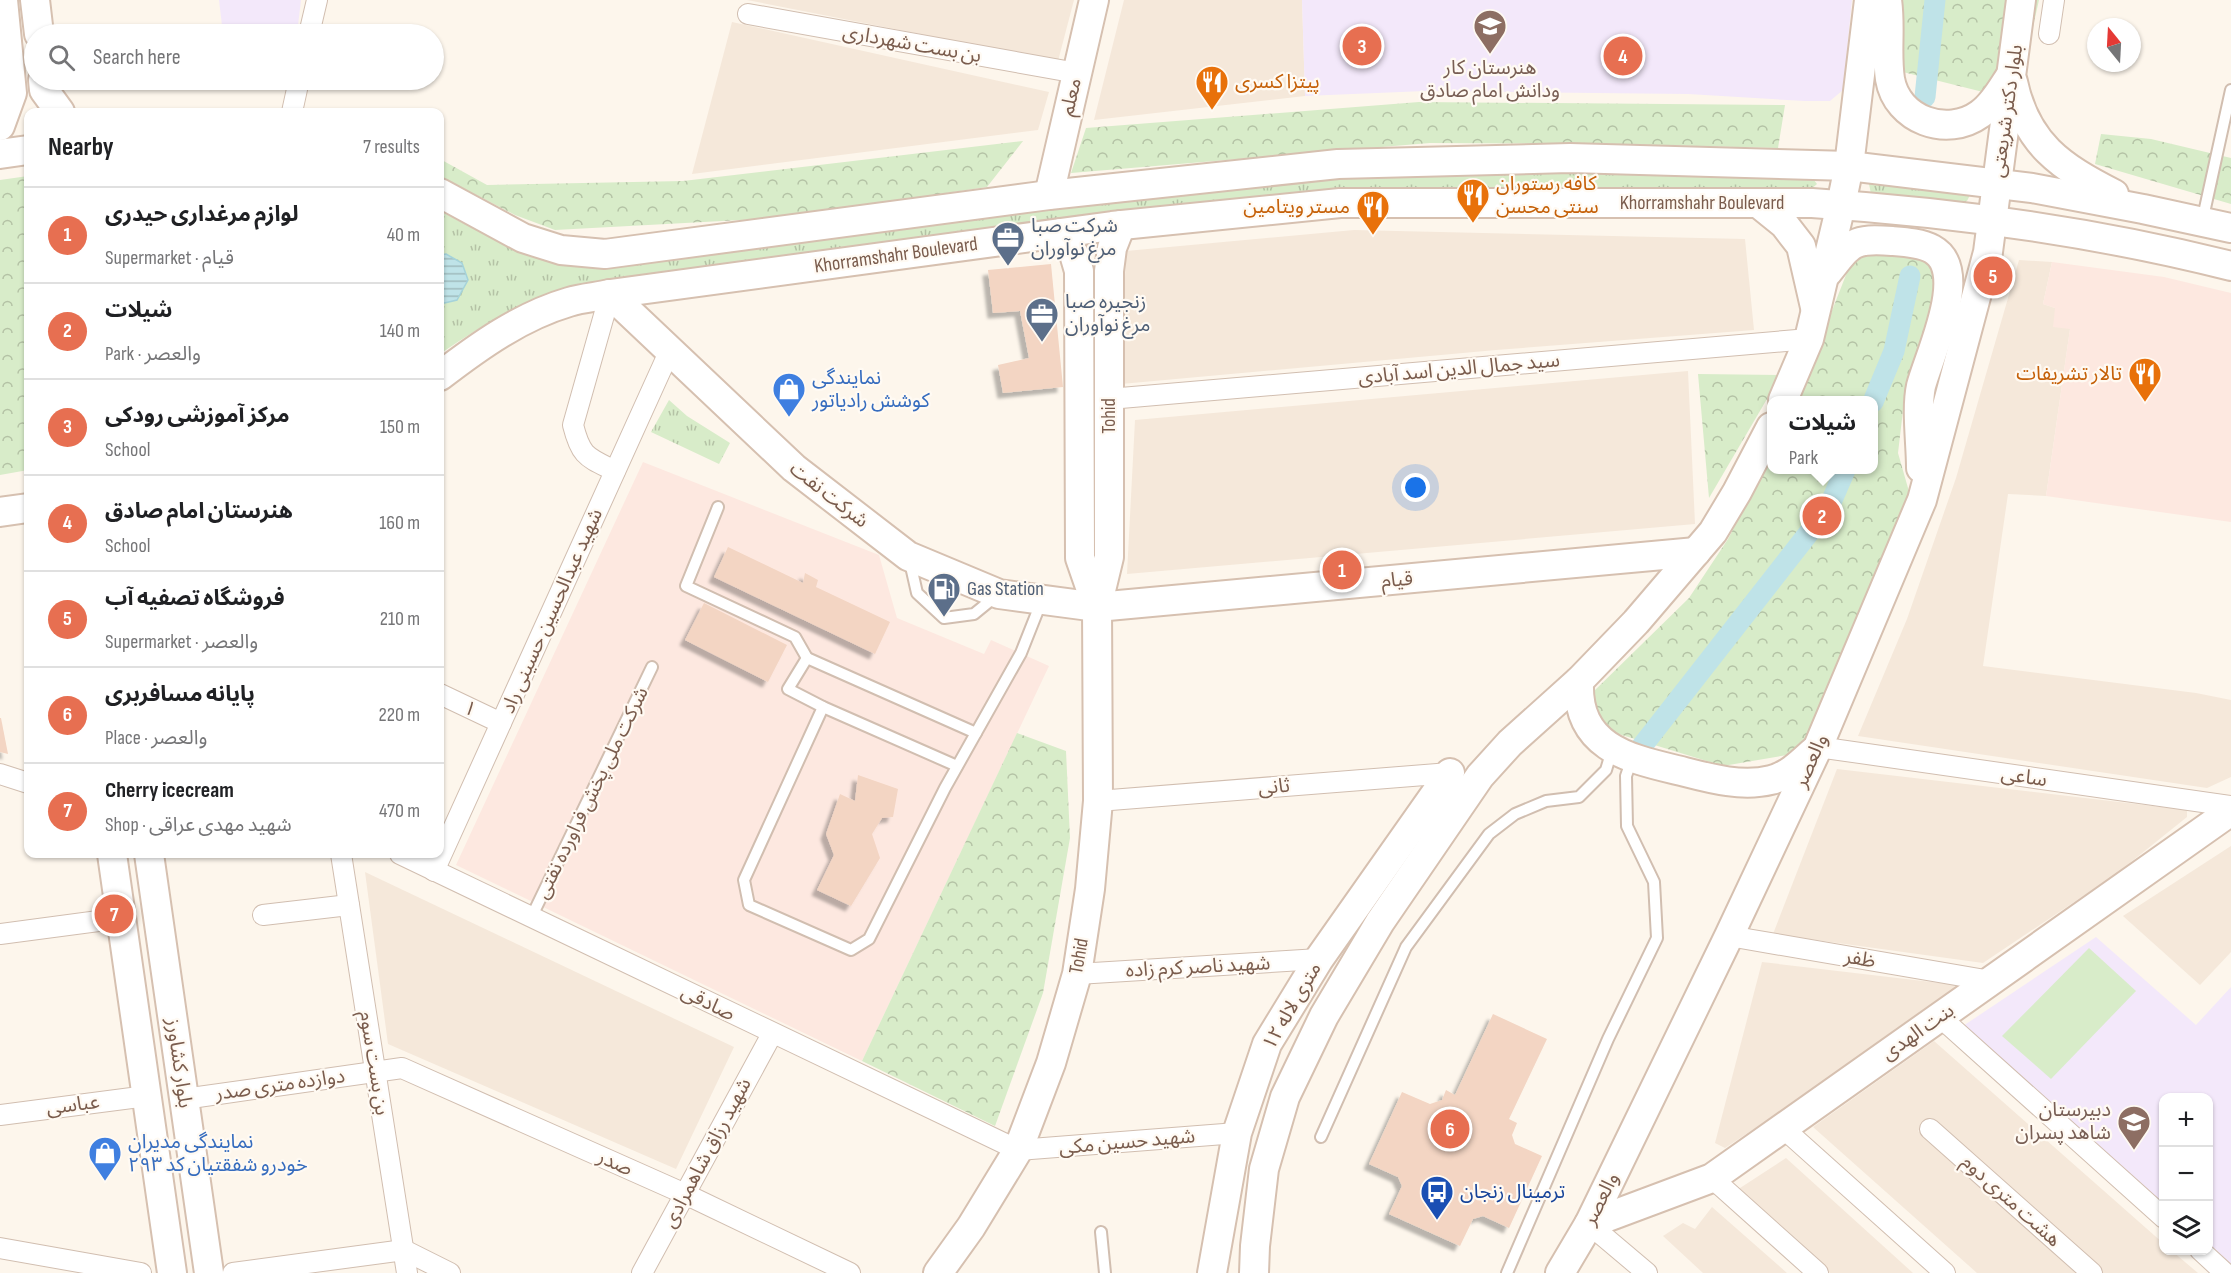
<!DOCTYPE html>
<html lang="en">
<head>
<meta charset="utf-8">
<style>
  :root { --surface:#fff; --page:#f2f2f2; --text:#202124; --muted:#757577; --line:#e0e0e0; --accent:#e76f51 }
  body { margin:0; font-family:"Sofia Sans Condensed","Noto Sans Arabic",sans-serif; background:var(--page); color:var(--text) }
  .controls { position:absolute; right:18px; bottom:18px; display:grid; overflow:hidden; border-radius:12px; box-shadow:0 2px 4px #0004 }
  .controls button { width:54px; height:54px; display:grid; place-items:center; padding:0; border:0; border-bottom:2px solid var(--line); background:var(--surface); color:var(--text); font:30px sans-serif }
  .compass { position:absolute; left:2087px; top:18px; width:54px; height:54px; border-radius:50%; background:var(--surface); box-shadow:0 2px 4px #0004; rotate:342deg }
  .you { position:absolute; left:1416px; top:488px; width:21px; height:21px; margin:-15px; border:4px solid #fff; border-radius:50%; background:#1a73e8; box-shadow:0 0 0 9px #1a73e833 }
  .badge { display:grid; place-items:center; width:39px; height:39px; border-radius:50%; background:var(--accent); color:#fff; font-size:20px; font-weight:700 }
  .pin { position:absolute; translate:-50% -50%; border:3px solid #fff; box-shadow:0 2px 6px #0006 }
  .popup { position:absolute; left:1767px; top:396px; width:111px; height:78px; box-sizing:border-box; display:grid; place-content:center; border-radius:12px; background:var(--surface); filter:drop-shadow(0 2px 4px #0005); font-size:20px; white-space:nowrap; color:var(--muted) }
  .popup b { font-size:22px; color:var(--text) }
  .popup::after { content:''; position:absolute; left:50%; top:100%; margin-left:-12px; border:12px solid transparent; border-top-color:var(--surface) }
  .list { margin:0; padding:0; list-style:none }
  h2 { display:flex; justify-content:space-between; align-items:center; height:78px; margin:0; padding:0 24px; font-size:26px }
  h2 small { font-size:20px; font-weight:400; color:var(--muted) }
  .list li { display:grid; grid-template-columns:39px 1fr auto; gap:18px; align-items:center; box-sizing:border-box; height:96px; padding:0 24px; border-top:2px solid var(--line) }
  .list b { display:block; font-size:22px; white-space:nowrap }
  .list p { margin:0; font-size:20px; white-space:nowrap; color:var(--muted) }
  .list em { font-size:20px; font-style:normal; color:var(--muted) }
  .icon { flex:none; width:33px; height:33px; fill:none; stroke:currentColor; stroke-width:2; stroke-linecap:round; stroke-linejoin:round }
  .map { position:relative; flex:none; width:2231px; height:1273px; overflow:hidden }
  .search { position:absolute; background:var(--surface); box-shadow:0 2px 4px #0004; left:24px; top:24px; width:420px; height:66px; display:flex; align-items:center; gap:15px; box-sizing:border-box; padding:0 21px; border-radius:33px; color:var(--muted); font-size:22px }
  .panel { position:absolute; background:var(--surface); box-shadow:0 2px 4px #0004; left:24px; top:108px; width:420px; height:750px; border-radius:12px }
  .map>svg:first-child { display:block }
</style>
</head>
<body>
<div class="map">
<svg width="2231" height="1273" viewBox="0 0 2231 1273">
  <defs>
    <pattern id="grass-tufts" width="24" height="20" patternUnits="userSpaceOnUse" patternTransform="scale(1.5)"><rect width="24" height="20" fill="#d8ecc9"/><path d="M3 7l-1-3M5 7V3M7 7l1-3M15 17l-1-3M17 17v-4M19 17l1-3" fill="none" stroke="#b4c2a5"/></pattern>
    <pattern id="park-crowns" width="20" height="18" patternUnits="userSpaceOnUse" patternTransform="scale(1.5)"><rect width="20" height="18" fill="#d8ecc9"/><path d="M2 6a3 3 0 1 1 6 0M12 15a3 3 0 1 1 6 0" fill="none" stroke="#b4c2a5"/></pattern>
    <pattern id="water-rules" width="6" height="5" patternUnits="userSpaceOnUse" patternTransform="scale(1.5)"><rect width="6" height="5" fill="#bfe3e8"/><path d="M0 2.5h6" fill="none" stroke="#a0bbbe"/></pattern>
    <filter id="shadow"><feDropShadow dx="-5.5" dy="5.5" stdDeviation="1.5" flood-color="#0004"/></filter>
  </defs>
  <rect width="100%" height="100%" fill="#fdf6ec"/>
  <g fill="#f5e8da">
    <polygon points="747,0 1074,0 1058,61"/>
    <polygon points="1124,0 1302,0 1305,96 1094,120"/>
    <polygon points="732,22 1049,92 1038,130 692,174"/>
    <polygon points="1354,230 1745,239 1754,330 1496,350 1121,384 1126,251"/>
    <polygon points="2019,260 2052,262 2043,304 2055,308 2070,329 2046,496 2008,494 1983,666 2196,693 2231,700 2231,777 2207,788 1858,736 1907,619 1956,478"/>
    <polygon points="1688,371 1695,524 1127,574 1135,420"/>
    <polygon points="1837,769 2187,810 2187,817 2116,874 1983,963 1773,934"/>
    <polygon points="2231,846 2231,952 2200,985 2123,916"/>
    <polygon points="365,872 734,1047 676,1169 388,1044"/>
    <polygon points="1762,962 1957,985 1960,993 1725,1148 1715,1143"/>
    <polygon points="1934,1041 2163,1243 2164,1250 2172,1251 2198,1273 2103,1273 1930,1118 1918,1131 2076,1273 1977,1273 1813,1127"/>
    <polygon points="1786,1158 1913,1273 1830,1273 1737,1190"/>
    <polygon points="1712,1207 1787,1273 1703,1273 1663,1236 1683,1223 1695,1229"/>
  </g>
  <g fill="#fde8e0">
    <polygon points="2052,262 2164,277 2231,293 2231,522 2046,496 2070,329 2053,327 2055,308 2043,304"/>
    <polygon points="643,462 879,555 897,618 984,654 991,640 1049,666 862,1061 456,865"/>
  </g>
  <g fill="#f3e8fa">
    <polygon points="219,0 301,0 297,34 223,34"/>
    <polygon points="1302,0 1852,0 1843,90 1830,101 1805,101 1688,94 1513,92 1425,91 1305,96"/>
    <polygon points="2096,937 2196,1025 2231,987 2231,1264 2209,1244 2208,1098 2164,1098 2163,1204 1963,1026"/>
  </g>
  <g fill="url(#grass-tufts)">
    <path d="M1569,168L1810,175L1817,184L1809,191L1115,217L576,285C525,298 483,325 440,354V211L518,252L548,259L1341,172Z"/>
    <polygon points="1873,178 1970,195 1967,201 1958,205 1871,194 1869,184"/>
    <polygon points="669,400 687,416 730,443 719,464 651,432"/>
  </g>
  <g fill="url(#park-crowns)">
    <polygon points="1895,0 2039,0 2025,62 1987,93 1895,70"/>
    <polygon points="1419,102 1785,105 1778,148 1616,144 1430,143 1071,173 1086,128"/>
    <polygon points="2101,134 2151,139 2231,158 2231,204 2095,164"/>
    <polygon points="1023,141 987,187 778,218 555,230 515,215 440,176 440,159 487,185 683,181"/>
    <polygon points="28,176 28,470 0,475 0,180"/>
    <polygon points="1870,248 1915,252 1940,272 1928,332 1904,402 1898,453 1910,495 1819,721 1805,738 1787,755 1723,766 1612,732 1598,712 1592,693 1689,598 1728,539 1771,457 1771,470 1873,470 1873,400 1797,400 1853,257"/>
    <polygon points="1698,374 1781,375 1709,498"/>
    <polygon points="1017,733 1066,751 1070,838 1043,993 995,1126 862,1061"/>
  </g>
  <polygon fill="#d8ecc9" points="2089,948 2136,991 2051,1079 2002,1036"/>
  <polygon fill="url(#water-rules)" stroke="#a5d3da" stroke-width="1.5" points="446,254 462,263 468,280 457,300 440,304 440,255"/>
  <g fill="none" stroke-linecap="round" stroke-linejoin="round">
    <g stroke="#bfe3e8" stroke-width="21">
      <polyline points="1925,97 1935,0"/>
      <polyline points="1873,402 1894,351 1910,276"/>
      <polyline points="1632,759 1829,507 1845,470"/>
    </g>
  </g>
  <g fill="#f3d5c3" filter="url(#shadow)">
    <polygon points="1051,264 1063,387 1003,393 998,365 1029,358 1020,311 993,313 988,270"/>
    <polygon points="728,547 803,583 805,573 818,580 816,587 890,622 875,654 714,577"/>
    <polygon points="704,603 787,645 768,682 685,640"/>
    <polygon points="0,718 1,718 8,754 0,752"/>
    <polygon points="858,775 898,789 893,817 882,818 872,834 880,858 851,906 817,890 834,855 826,834 840,794 855,801"/>
    <polygon points="1493,1014 1547,1039 1509,1119 1517,1123 1512,1135 1515,1144 1542,1156 1509,1228 1483,1216 1473,1219 1460,1246 1389,1214 1402,1186 1398,1177 1369,1164 1402,1092 1430,1104 1442,1100 1446,1090 1455,1095"/>
  </g>
  <g fill="none" stroke-linecap="round" stroke-linejoin="round">
    <g stroke="#d1beb0" stroke-width="14">
      <g id="lane">
        <polyline points="2202,222 2231,90"/>
        <polyline points="718,507 686,586 795,637 807,658"/>
        <polyline points="910,562 917,593 944,618 974,614 996,596"/>
        <polyline points="823,707 744,880 749,905 851,950 869,939 945,788 1021,653 1042,600"/>
        <polyline points="957,766 823,707 788,689 807,658 976,733"/>
        <polyline points="531,918 652,667"/>
        <polyline points="1321,1137 1406,947 1489,834 1515,814 1546,801 1579,797 1606,770 1612,750"/>
        <polyline points="1101,1232 1105,1273"/>
        <polyline points="1507,1273 1608,1039 1657,938 1654,882 1627,826 1626,776 1632,759"/>
      </g>
    </g>
    <g stroke="#d1beb0" stroke-width="22">
      <g id="street">
        <polyline points="748,14 1077,73"/>
        <polyline points="309,34 317,0"/>
        <polyline points="2049,34 2054,0"/>
        <polyline points="292,112 299,80"/>
        <path d="M610,294L573,425C581,457 587,457 615,471"/>
        <polyline points="1109,399 1809,339"/>
        <polyline points="440,694 501,723"/>
        <polyline points="1818,747 2231,806"/>
        <polyline points="0,774 28,783"/>
        <polyline points="1098,801 1450,773"/>
        <polyline points="341,854 407,1273"/>
        <polyline points="400,854 1018,1150 1237,1133"/>
        <polyline points="434,871 670,350"/>
        <polyline points="263,915 349,905"/>
        <polyline points="0,934 121,918"/>
        <polyline points="1729,936 1991,981"/>
        <polyline points="1077,974 1319,959"/>
        <polyline points="1940,1017 2164,1218"/>
        <polyline points="184,1099 402,1068 685,1194 850,1273"/>
        <polyline points="0,1115 147,1096"/>
        <polyline points="1783,1128 1945,1273"/>
        <polyline points="1930,1129 2092,1273"/>
        <polyline points="1712,1178 1818,1273"/>
        <polyline points="1589,1224 1647,1273"/>
        <polyline points="0,1248 141,1273"/>
        <polyline points="2200,1250 2225,1273"/>
        <polyline points="233,1273 404,1250 450,1273"/>
        <polyline points="642,1273 772,1034"/>
      </g>
    </g>
    <g stroke="#d6c0b0" stroke-width="32">
      <g id="secondary">
        <polyline points="35,0 39,34"/>
        <path d="M1887,0C1891,26 1886,53 1890,79C1897,120 1947,138 1980,114C1993,105 2001,90 2009,78"/>
        <polyline points="43,80 44,90 60,112"/>
        <path d="M2013,82C2026,144 2061,167 2114,194"/>
        <polyline points="0,126 12,93 3,0"/>
        <polyline points="0,154 28,150"/>
        <polyline points="440,193 523,238 561,250 605,254 1049,195 1338,164 1570,158 1849,166 2032,188 2143,209 2231,228"/>
        <polyline points="1049,195 1094,0"/>
        <polyline points="1758,203 1784,224 1801,246 1815,307"/>
        <polyline points="1061,233 1074,254 1079,271 1080,558 1097,607"/>
        <path d="M1828,272C1851,242 1854,238 1892,241C1905,242 1921,243 1932,249C1971,270 1929,355 1921,386C1916,409 1921,443 1921,468"/>
        <polyline points="610,294 794,468 908,556 999,594 1097,607 1696,552"/>
        <path d="M440,376C479,346 521,316 569,302C582,298 597,297 610,294L1112,226L1340,203H1812C1949,212 2097,232 2231,266"/>
        <polyline points="1783,400 1809,339 1841,205 1849,166 1869,0"/>
        <polyline points="0,512 28,508"/>
        <path d="M1579,681C1576,750 1632,759 1685,772C1712,779 1743,787 1771,780C1788,776 1801,763 1813,752"/>
        <polyline points="112,854 172,1273"/>
        <polyline points="149,854 209,1273"/>
        <polyline points="1589,1224 1712,1178 2231,811"/>
        <polyline points="938,1273 971,1227 1018,1150 1051,1063 1077,974 1090,889 1098,801 1097,607 1109,557 1109,271 1112,248 1121,225"/>
        <polyline points="1212,1273 1237,1133 1267,1044 1319,959 1450,773"/>
        <polyline points="1254,1273 1255,1246 1264,1169 1285,1097 1324,1016 1380,922 1480,776 1510,743 1579,681 1636,622 1713,532 1737,492 1771,427"/>
        <polyline points="1560,1273 1589,1224 1729,936 1818,747 1922,500 1988,252 2021,0"/>
      </g>
    </g>
    <use href="#lane" stroke="#fff" stroke-width="10"/>
    <use href="#street" stroke="#fff" stroke-width="20"/>
    <use href="#secondary" stroke="#fff" stroke-width="28"/>
  </g>
  <defs>
    <g id="school-pin" transform="scale(1.725)"><path d="M0 17L-7.5 6A9.5 9.5 0 1 1 7.5 6Z" fill="#8d6e63" stroke="#fffaf3"/><path d="M0-5L7-2L0 1L-7-2ZM-4 1L0 2.5L4 1V4Q0 6-4 4Z" fill="#fff"/></g>
    <g id="restaurant-pin" transform="scale(1.725)"><path d="M0 17L-7.5 6A9.5 9.5 0 1 1 7.5 6Z" fill="#e8710a" stroke="#fffaf3"/><path d="M-5-6h1v4h1v-4h1v4h1v-4h1v5L-1.5 .5V6h-2V.5L-5-1ZM5-6V6H3V1.5H1.5Q1.5-4 5-6Z" fill="#fff"/></g>
    <g id="office-pin" transform="scale(1.725)"><path d="M0 17L-7.5 6A9.5 9.5 0 1 1 7.5 6Z" fill="#5c6f8a" stroke="#fffaf3"/><path d="M-6-3h4V-5.5h4V-3h4V5H-6ZM-1-4.5V-3h2v-1.5ZM-6 0V1H6V0Z" fill="#fff"/></g>
    <g id="shop-pin" transform="scale(1.725)"><path d="M0 17L-7.5 6A9.5 9.5 0 1 1 7.5 6Z" fill="#3f7fe0" stroke="#fffaf3"/><path d="M-5-2.5h2.3a2.7 3.5 0 0 1 5.4 0H5L5.5 6h-11ZM-1.5-2.5h3a1.5 2.3 0 0 0-3 0Z" fill="#fff"/></g>
    <g id="fuel-pin" transform="scale(1.725)"><path d="M0 17L-7.5 6A9.5 9.5 0 1 1 7.5 6Z" fill="#5c6f8a" stroke="#fffaf3"/><path d="M-5.5-6h7V0h2V4h1.3V-2.5L3-4.5l.8-.8L6-3V5H2.5V1h-1V6h-7ZM-4.2-4.7v3.2H.2V-4.7Z" fill="#fff"/></g>
    <g id="bus-pin" transform="scale(1.725)"><path d="M0 17L-7.5 6A9.5 9.5 0 1 1 7.5 6Z" fill="#1a4fb4" stroke="#fffaf3"/><path d="M-5-6H5V4H4V6H2V4H-2V6H-4V4H-5ZM-3.5-4V0h7V-4ZM-3.5 1.2v1.5H-2V1.2ZM2 1.2v1.5H3.5V1.2Z" fill="#fff"/></g>
  </defs>
  <g fill-rule="evenodd">
    <use href="#school-pin" x="1490" y="26"/>
    <use href="#restaurant-pin" x="1212" y="82"/>
    <use href="#restaurant-pin" x="1473" y="195"/>
    <use href="#restaurant-pin" x="1373" y="207"/>
    <use href="#office-pin" x="1008" y="238"/>
    <use href="#office-pin" x="1042" y="314"/>
    <use href="#restaurant-pin" x="2145" y="374"/>
    <use href="#shop-pin" x="789" y="389"/>
    <use href="#fuel-pin" x="944" y="589"/>
    <use href="#school-pin" x="2134" y="1122"/>
    <use href="#shop-pin" x="105" y="1153"/>
    <use href="#bus-pin" x="1437" y="1192"/>
  </g>
  <g text-anchor="middle" dominant-baseline="central" stroke-width="4.5" stroke-linejoin="round" paint-order="stroke">
    <g font-size="20" fill="#7a5c4d" stroke="#fffaf3">
      <text transform="translate(912 44) rotate(10)">بن بست شهرداری</text>
      <text transform="translate(1071 97) rotate(-77)">معلم</text>
      <text transform="translate(2007 111) rotate(-82)">بلوار دکتر شریعتی</text>
      <text x="1702" y="203">Khorramshahr Boulevard</text>
      <text transform="translate(896 255) rotate(-8)">Khorramshahr Boulevard</text>
      <text transform="translate(1459 369) rotate(-5)">سید جمال الدین اسد آبادی</text>
      <text transform="translate(1109 416) rotate(-90)">Tohid</text>
      <text transform="translate(829 495) rotate(38)">شرکت نفت</text>
      <text transform="translate(1397 580) rotate(-5)">قیام</text>
      <text transform="translate(552 611) rotate(-66)">شهید عبدالحسین حسینی راد</text>
      <text transform="translate(470 709) rotate(25)">۱</text>
      <text transform="translate(1811 761) rotate(-66)">والعصر</text>
      <text transform="translate(2024 777) rotate(8)">ساعی</text>
      <text transform="translate(1274 787) rotate(-5)">ثانی</text>
      <text transform="translate(592 793) rotate(-64)">شرکت ملی پخش فراورده نفتی</text>
      <text transform="translate(1079 956) rotate(-80)">Tohid</text>
      <text transform="translate(1860 959) rotate(10)">ظفر</text>
      <text transform="translate(1198 967) rotate(-3)">شهید ناصر کرم زاده</text>
      <text transform="translate(708 1003) rotate(26)">صادقی</text>
      <text transform="translate(1292 1006) rotate(-60)">۱۲ متری لاله</text>
      <text transform="translate(1918 1032) rotate(-35)">بنت الهدی</text>
      <text transform="translate(179 1063) rotate(82)">بلوار کشاورز</text>
      <text transform="translate(374 1063) rotate(81)">بن بست سوم</text>
      <text transform="translate(280 1085) rotate(-8)">دوازده متری صدر</text>
      <text transform="translate(73 1105) rotate(-7)">عباسی</text>
      <text transform="translate(1127 1142) rotate(-5)">شهید حسین مکی</text>
      <text transform="translate(707 1153) rotate(-62)">شهید رزاق شاهمرادی</text>
      <text transform="translate(615 1163) rotate(24)">صدر</text>
      <text transform="translate(1601 1199) rotate(-63)">والعصر</text>
      <text transform="translate(2011 1201) rotate(42)">هشت متری دوم</text>
    </g>
    <g font-size="20" fill="#785e54" stroke="#fffaf3">
      <text x="1490" y="68">هنرستان کار<tspan x="1490" dy="23">ودانش امام صادق</tspan></text>
      <text x="2111" y="1110" text-anchor="end">دبیرستان<tspan x="2111" dy="23">شاهد پسران</tspan></text>
    </g>
    <g font-size="20" fill="#c56008" stroke="#fffaf3" text-anchor="start">
      <text x="1235" y="82">پیتزا کسری</text>
      <text x="1496" y="184">کافه رستوران<tspan x="1496" dy="23">سنتی محسن</tspan></text>
      <text x="1350" y="207" text-anchor="end">مستر ویتامین</text>
      <text x="2122" y="374" text-anchor="end">تالار تشریفات</text>
    </g>
    <g font-size="20" fill="#4e5e75" stroke="#fffaf3" text-anchor="start">
      <text x="1031" y="226">شرکت صبا<tspan x="1031" dy="23">مرغ نوآوران</tspan></text>
      <text x="1065" y="302">زنجیره صبا<tspan x="1065" dy="23">مرغ نوآوران</tspan></text>
      <text x="967" y="589">Gas Station</text>
    </g>
    <g font-size="20" fill="#366cbe" stroke="#fffaf3" text-anchor="start">
      <text x="812" y="378">نمایندگی<tspan x="812" dy="23">کوشش رادیاتور</tspan></text>
      <text x="128" y="1142">نمایندگی مدیران<tspan x="128" dy="23">خودرو شفقتیان کد ۲۹۳</tspan></text>
    </g>
    <g font-size="20" fill="#164399" stroke="#fffaf3" text-anchor="start">
      <text x="1460" y="1192">ترمینال زنجان</text>
    </g>
  </g>
</svg>
<div class="controls">
<button>+</button>
<button>−</button>
<button><svg class="icon" aria-label="layers" viewBox="0 0 24 24"><path d="M12 4l9 5-9 5-9-5zM3 14l9 5 9-5"/></svg></button>
</div>
<svg class="compass" viewBox="-18 -18 36 36"><path d="M0-13l5 13h-10z" fill="#e53935"/><path d="M0 13l5-13h-10z" fill="#757577"/></svg>
<div class="you"></div>
<div class="pin badge" style="left:1342px;top:570px">1</div>
<div class="pin badge" style="left:1822px;top:516px">2</div>
<div class="popup"><b>شیلات</b>Park</div>
<div class="pin badge" style="left:1362px;top:46px">3</div>
<div class="pin badge" style="left:1623px;top:56px">4</div>
<div class="pin badge" style="left:1993px;top:276px">5</div>
<div class="pin badge" style="left:1450px;top:1129px">6</div>
<div class="pin badge" style="left:114px;top:914px">7</div>
<div class="search"><svg class="icon" aria-label="search" viewBox="0 0 24 24"><circle cx="10" cy="10" r="6"/><path d="M15 15l6 6"/></svg>Search here</div>
<section class="panel">
<h2>Nearby<small>7 results</small></h2>
<ul class="list">
<li><span class="badge">1</span><div><b>لوازم مرغداری حیدری</b><p>Supermarket · قیام</p></div><em>40 m</em></li>
<li><span class="badge">2</span><div><b>شیلات</b><p>Park · والعصر</p></div><em>140 m</em></li>
<li><span class="badge">3</span><div><b>مرکز آموزشی رودکی</b><p>School</p></div><em>150 m</em></li>
<li><span class="badge">4</span><div><b>هنرستان امام صادق</b><p>School</p></div><em>160 m</em></li>
<li><span class="badge">5</span><div><b>فروشگاه تصفیه آب</b><p>Supermarket · والعصر</p></div><em>210 m</em></li>
<li><span class="badge">6</span><div><b>پایانه مسافربری</b><p>Place · والعصر</p></div><em>220 m</em></li>
<li><span class="badge">7</span><div><b>Cherry icecream</b><p>Shop · شهید مهدی عراقی</p></div><em>470 m</em></li>
</ul>
</section>
</div>
</body>
</html>
